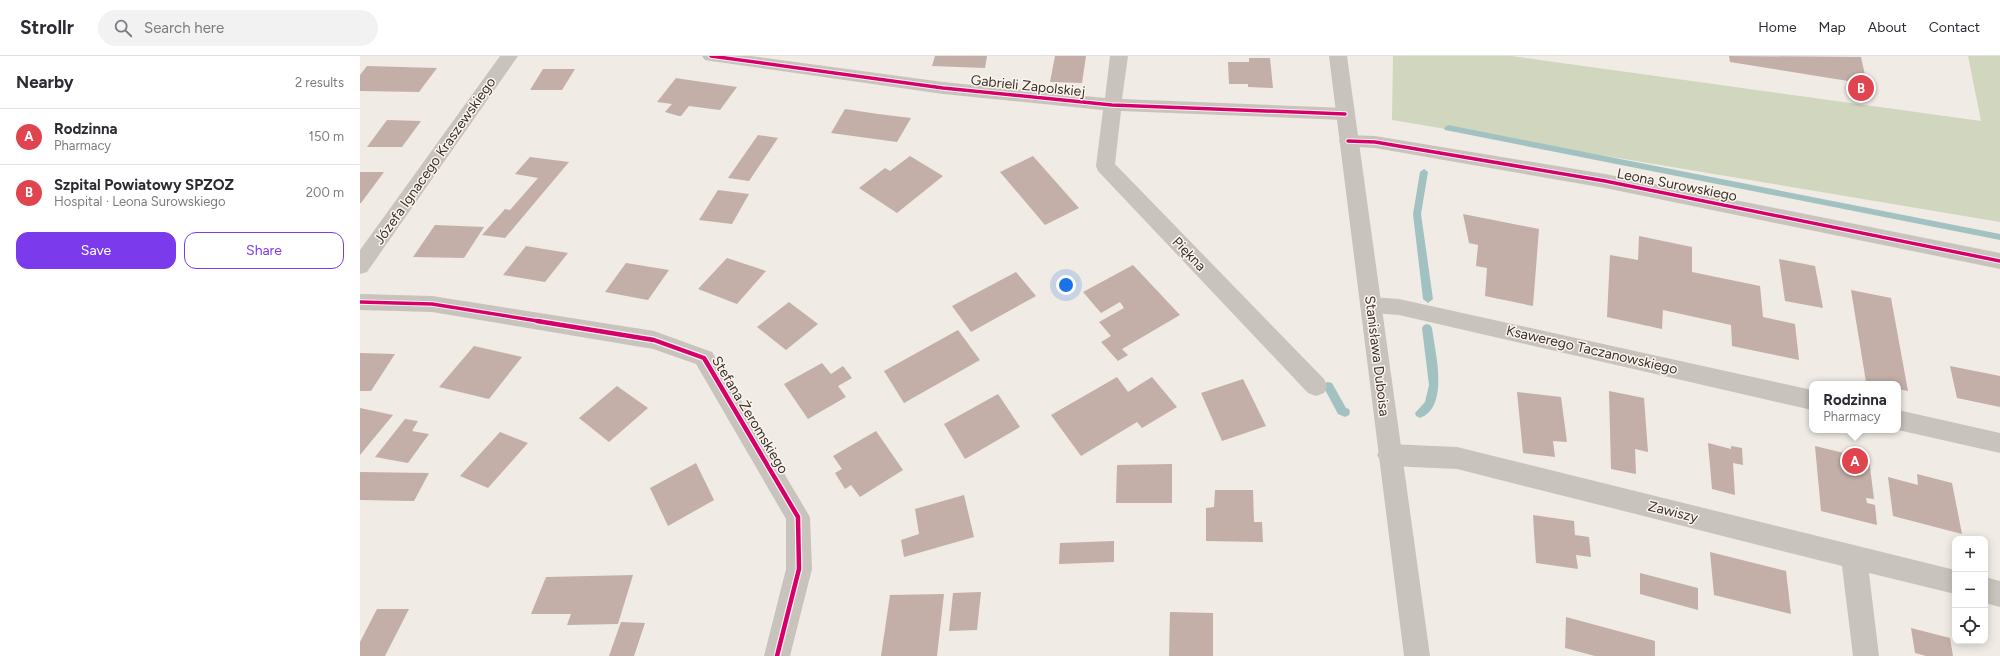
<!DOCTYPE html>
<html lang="en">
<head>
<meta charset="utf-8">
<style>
  :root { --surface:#fff; --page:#f2f2f3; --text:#2b2b33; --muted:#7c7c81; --line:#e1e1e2; --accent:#7c3aed }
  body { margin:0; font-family:Figtree,sans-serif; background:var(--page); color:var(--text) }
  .controls { position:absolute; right:12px; bottom:12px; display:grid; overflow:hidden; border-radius:8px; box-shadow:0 2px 10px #0003 }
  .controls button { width:36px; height:36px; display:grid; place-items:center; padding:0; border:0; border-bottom:1px solid var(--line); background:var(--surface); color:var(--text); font:20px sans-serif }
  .you { position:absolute; left:706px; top:229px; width:14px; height:14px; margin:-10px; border:3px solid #fff; border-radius:50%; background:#1a73e8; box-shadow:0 0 0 6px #1a73e833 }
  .badge { display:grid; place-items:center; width:26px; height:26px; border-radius:50%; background:var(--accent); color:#fff; font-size:13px; font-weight:700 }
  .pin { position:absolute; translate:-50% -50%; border:2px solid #fff; box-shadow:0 1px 4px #0006 }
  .popup { position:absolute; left:1449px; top:325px; width:92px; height:52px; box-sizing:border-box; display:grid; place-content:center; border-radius:8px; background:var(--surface); filter:drop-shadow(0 1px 3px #0005); font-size:13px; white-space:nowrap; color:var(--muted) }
  .popup b { font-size:15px; color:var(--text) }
  .popup::after { content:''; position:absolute; left:50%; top:100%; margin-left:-8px; border:8px solid transparent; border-top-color:var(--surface) }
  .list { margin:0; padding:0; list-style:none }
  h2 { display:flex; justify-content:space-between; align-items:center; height:52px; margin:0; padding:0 16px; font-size:17px }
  h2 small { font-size:13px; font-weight:400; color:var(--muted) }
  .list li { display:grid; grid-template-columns:26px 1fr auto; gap:12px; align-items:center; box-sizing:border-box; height:56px; padding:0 16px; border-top:1px solid var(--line) }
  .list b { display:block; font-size:15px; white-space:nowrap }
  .list p { margin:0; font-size:13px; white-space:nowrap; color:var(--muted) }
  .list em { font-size:13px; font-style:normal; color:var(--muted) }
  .actions { display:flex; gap:8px; padding:12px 16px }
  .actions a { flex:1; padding:9px 0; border:1px solid var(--accent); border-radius:12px; text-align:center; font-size:14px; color:var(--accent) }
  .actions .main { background:var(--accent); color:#fff }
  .icon { flex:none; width:22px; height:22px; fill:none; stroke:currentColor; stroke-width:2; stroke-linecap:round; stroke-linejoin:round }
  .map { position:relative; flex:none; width:1640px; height:600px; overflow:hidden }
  header { display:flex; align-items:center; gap:24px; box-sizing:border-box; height:56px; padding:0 20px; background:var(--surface); border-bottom:1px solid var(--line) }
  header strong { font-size:19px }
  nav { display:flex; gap:22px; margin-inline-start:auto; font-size:14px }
  .search { width:280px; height:36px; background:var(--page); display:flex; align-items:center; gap:10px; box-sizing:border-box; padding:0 14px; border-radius:22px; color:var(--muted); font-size:15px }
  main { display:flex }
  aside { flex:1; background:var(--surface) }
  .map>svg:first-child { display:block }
</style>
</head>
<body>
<header>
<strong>Strollr</strong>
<div class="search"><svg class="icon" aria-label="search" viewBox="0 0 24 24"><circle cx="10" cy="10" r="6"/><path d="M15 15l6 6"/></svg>Search here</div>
<nav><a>Home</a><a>Map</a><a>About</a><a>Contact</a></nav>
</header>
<main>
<aside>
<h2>Nearby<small>2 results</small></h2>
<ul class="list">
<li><span class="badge" style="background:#e0444e">A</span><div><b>Rodzinna</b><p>Pharmacy</p></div><em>150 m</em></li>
<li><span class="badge" style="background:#e0444e">B</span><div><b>Szpital Powiatowy SPZOZ</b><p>Hospital · Leona Surowskiego</p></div><em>200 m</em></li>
</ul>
<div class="actions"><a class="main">Save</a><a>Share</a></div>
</aside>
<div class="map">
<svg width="1640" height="600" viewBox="0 0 1640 600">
  <rect width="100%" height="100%" fill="#f0ebe5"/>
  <polygon fill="#d1d6bf" points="1033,0 1151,0 1621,65 1608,0 1640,0 1640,166 1032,64"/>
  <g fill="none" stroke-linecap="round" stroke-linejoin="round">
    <g fill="#a1c2c1" fill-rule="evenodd">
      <polygon points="1088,69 1640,178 1640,184 1085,74 1084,72"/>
      <polygon points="1064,113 1068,116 1061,158 1073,243 1068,247 1063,243 1053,158 1060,116"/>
      <path d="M1067,268L1070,269L1072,272C1075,296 1090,351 1060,362L1056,360L1055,357L1065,346L1069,329L1062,272L1064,269Z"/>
      <polygon points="968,326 972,327 986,352 989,353 990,356 989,359 985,361 978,358 963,330 964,327"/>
    </g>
  </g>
  <g fill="#c3afa7">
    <polygon points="575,0 627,0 625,12 572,10"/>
    <polygon points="695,0 726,0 722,27 690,26"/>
    <polygon points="1369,0 1501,1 1507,28 1370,6"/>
    <polygon points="889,2 910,2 913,32 888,31 888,28 869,28 868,6 889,6"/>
    <polygon points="7,10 77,12 59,36 0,35 0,19"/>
    <polygon points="183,13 215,13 202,34 170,34"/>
    <polygon points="316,22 322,23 377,31 360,54 329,50 321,60 319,60 305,56 312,48 297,46"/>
    <polygon points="485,53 518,58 551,62 537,86 471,77"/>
    <polygon points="27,64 61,65 42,91 7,91"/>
    <polygon points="398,79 418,82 389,125 368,122"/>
    <polygon points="550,100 583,120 537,157 499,132 525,112 530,115"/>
    <polygon points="673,100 719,152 685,169 640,116"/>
    <polygon points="170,101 209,106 145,182 122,179 145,153 150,154 178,122 155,118"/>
    <polygon points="0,116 24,116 1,147 0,147"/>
    <polygon points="358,134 389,138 372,168 339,164"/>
    <polygon points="1103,158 1179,173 1173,250 1125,240 1127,212 1116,210 1118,189 1109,187"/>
    <polygon points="75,169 124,171 104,202 53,201"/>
    <polygon points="1279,180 1332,191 1332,216 1400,230 1403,261 1435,268 1439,304 1372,290 1371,269 1303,254 1302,273 1247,261 1250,199 1278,204"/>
    <polygon points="166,190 208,197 185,226 143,219"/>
    <polygon points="367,202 406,215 377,248 338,233"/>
    <polygon points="1419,203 1455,210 1463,252 1425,245"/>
    <polygon points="266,207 309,214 288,244 245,236"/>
    <polygon points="773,209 820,259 762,293 768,299 758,305 741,286 751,280 739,266 764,252 760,246 741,257 723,236"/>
    <polygon points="656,216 676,240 611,276 592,250"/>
    <polygon points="1491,234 1531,242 1548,335 1538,333 1538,328 1515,328 1506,326"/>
    <polygon points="429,246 458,268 426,294 397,271"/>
    <polygon points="598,274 620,304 544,347 524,315"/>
    <polygon points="114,290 162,301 129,343 79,331"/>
    <polygon points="0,297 35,298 11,335 0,335"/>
    <polygon points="462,307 471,318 483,310 492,322 478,330 486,341 448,363 424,328"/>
    <polygon points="1590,310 1640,320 1640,351 1597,342"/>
    <polygon points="757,321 768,336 792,321 817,351 782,372 777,366 721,400 691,359"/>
    <polygon points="883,323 906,370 862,385 841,337"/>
    <polygon points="257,330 288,352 249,386 219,362"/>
    <polygon points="1249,335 1284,342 1288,396 1275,393 1276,418 1251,413"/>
    <polygon points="1157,336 1201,341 1207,386 1193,385 1195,401 1163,397"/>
    <polygon points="638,338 660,371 605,403 584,368"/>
    <polygon points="0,352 33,359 0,399"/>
    <polygon points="45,363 58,365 52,375 69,378 48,407 15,401"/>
    <polygon points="516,375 543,414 500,441 491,429 485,433 475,417 482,413 473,400"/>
    <polygon points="140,376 168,387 128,432 100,420"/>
    <polygon points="1348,387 1371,393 1371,390 1382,392 1383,409 1373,407 1375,439 1352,433"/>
    <polygon points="1455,390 1509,403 1514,443 1506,442 1507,447 1515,449 1517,469 1461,455"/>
    <polygon points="336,407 354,444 308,470 290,432"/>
    <polygon points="812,408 812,447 756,447 757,409"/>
    <polygon points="0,416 69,417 54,445 0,444"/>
    <polygon points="1557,418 1592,427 1602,478 1533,460 1528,421 1558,429"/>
    <polygon points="855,434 893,434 894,466 902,466 903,486 846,485 846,452 854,451"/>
    <polygon points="604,439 614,481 544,501 541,484 559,478 555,453"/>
    <polygon points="1173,459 1214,465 1215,479 1229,481 1231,501 1216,499 1218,513 1176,507"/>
    <polygon points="754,485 754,506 699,508 700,487"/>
    <polygon points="1350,496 1426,515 1431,558 1354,539"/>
    <polygon points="1280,517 1338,532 1338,554 1280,538"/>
    <polygon points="273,519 258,568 207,569 211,558 171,558 186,521"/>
    <polygon points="621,536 617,574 589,575 593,537"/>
    <polygon points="584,538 577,600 521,600 530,539"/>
    <polygon points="17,553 49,553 25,600 0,600 0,586"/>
    <polygon points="810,556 853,557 853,600 809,600"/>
    <polygon points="1206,561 1295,585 1295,600 1235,600 1205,592"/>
    <polygon points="261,566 285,567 274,600 249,600"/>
    <polygon points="1551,572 1590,582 1593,600 1566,600 1555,597"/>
  </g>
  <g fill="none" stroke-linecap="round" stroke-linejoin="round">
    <g fill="#c9c3be" fill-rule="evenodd">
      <polygon points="140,0 158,0 7,216 0,218 0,194"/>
      <polygon points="342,0 391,0 583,26 745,42 750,0 768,0 762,43 985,52 991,54 994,58 991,62 985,64 761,55 755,108 964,323 967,330 964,337 956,340 948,337 738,115 736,110 743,54 583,38 351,5 345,4"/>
      <polygon points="988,79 1015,80 1245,118 1640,197 1640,213 1245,132 1015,92 981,90 979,85 981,80"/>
      <polygon points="0,238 72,240 294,275 352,296 450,461 452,513 430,600 404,600 426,513 426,463 336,308 293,293 72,256 0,254"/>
      <polygon points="1011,241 1039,243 1452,334 1452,354 1039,259 1011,257 1004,255 1000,249 1004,243"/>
      <polygon points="1538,354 1640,377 1640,397 1538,374"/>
      <polygon points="1029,388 1097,391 1595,514 1595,538 1509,517 1519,600 1493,600 1482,510 1097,413 1029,410 1021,406 1017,399 1021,392"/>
      <polygon points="1625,521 1640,525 1640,551 1625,547"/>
    </g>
    <polygon fill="#c9c3be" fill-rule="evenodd" points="969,0 987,0 1070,600 1044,600"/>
    <g stroke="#fbf5ee" stroke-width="5.5">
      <g id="cycleway-far1">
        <polyline points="351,0 583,32 752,49 985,58"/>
        <polyline points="988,85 1015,86 1245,125 1640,205"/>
        <polyline points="0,246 72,248 184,266"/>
      </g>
    </g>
    <g stroke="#fbf5ee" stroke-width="7">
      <polyline id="cycleway" points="177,265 294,284 344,302 438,461 439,513 417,600"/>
    </g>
    <use href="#cycleway-far1" stroke="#d6006c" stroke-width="3.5"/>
    <use href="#cycleway" stroke="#d6006c" stroke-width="4.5"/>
  </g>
  <g text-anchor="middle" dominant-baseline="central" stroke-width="3" stroke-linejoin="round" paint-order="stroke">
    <g font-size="14" fill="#3b302b" stroke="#fbf5ee">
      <text transform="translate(668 30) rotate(6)">Gabrieli Zapolskiej</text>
      <text transform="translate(75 105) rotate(-55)">Józefa Ignacego Kraszewskiego</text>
      <text transform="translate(1317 129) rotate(11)">Leona Surowskiego</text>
      <text transform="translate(829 198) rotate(46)">Piękna</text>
      <text transform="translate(1232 294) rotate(13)">Ksawerego Taczanowskiego</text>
      <text transform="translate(1017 300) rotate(83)">Stanisława Duboisa</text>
      <text transform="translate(390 359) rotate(59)">Stefana Żeromskiego</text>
      <text transform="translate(1313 456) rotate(14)">Zawiszy</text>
    </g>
  </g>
</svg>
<div class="controls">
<button>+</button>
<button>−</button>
<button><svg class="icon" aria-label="locate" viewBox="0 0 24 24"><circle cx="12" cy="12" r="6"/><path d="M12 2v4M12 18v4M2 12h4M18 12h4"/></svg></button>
</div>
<div class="you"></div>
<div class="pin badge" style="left:1495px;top:405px;background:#e0444e">A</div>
<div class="popup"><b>Rodzinna</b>Pharmacy</div>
<div class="pin badge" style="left:1501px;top:32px;background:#e0444e">B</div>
</div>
</main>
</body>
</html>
